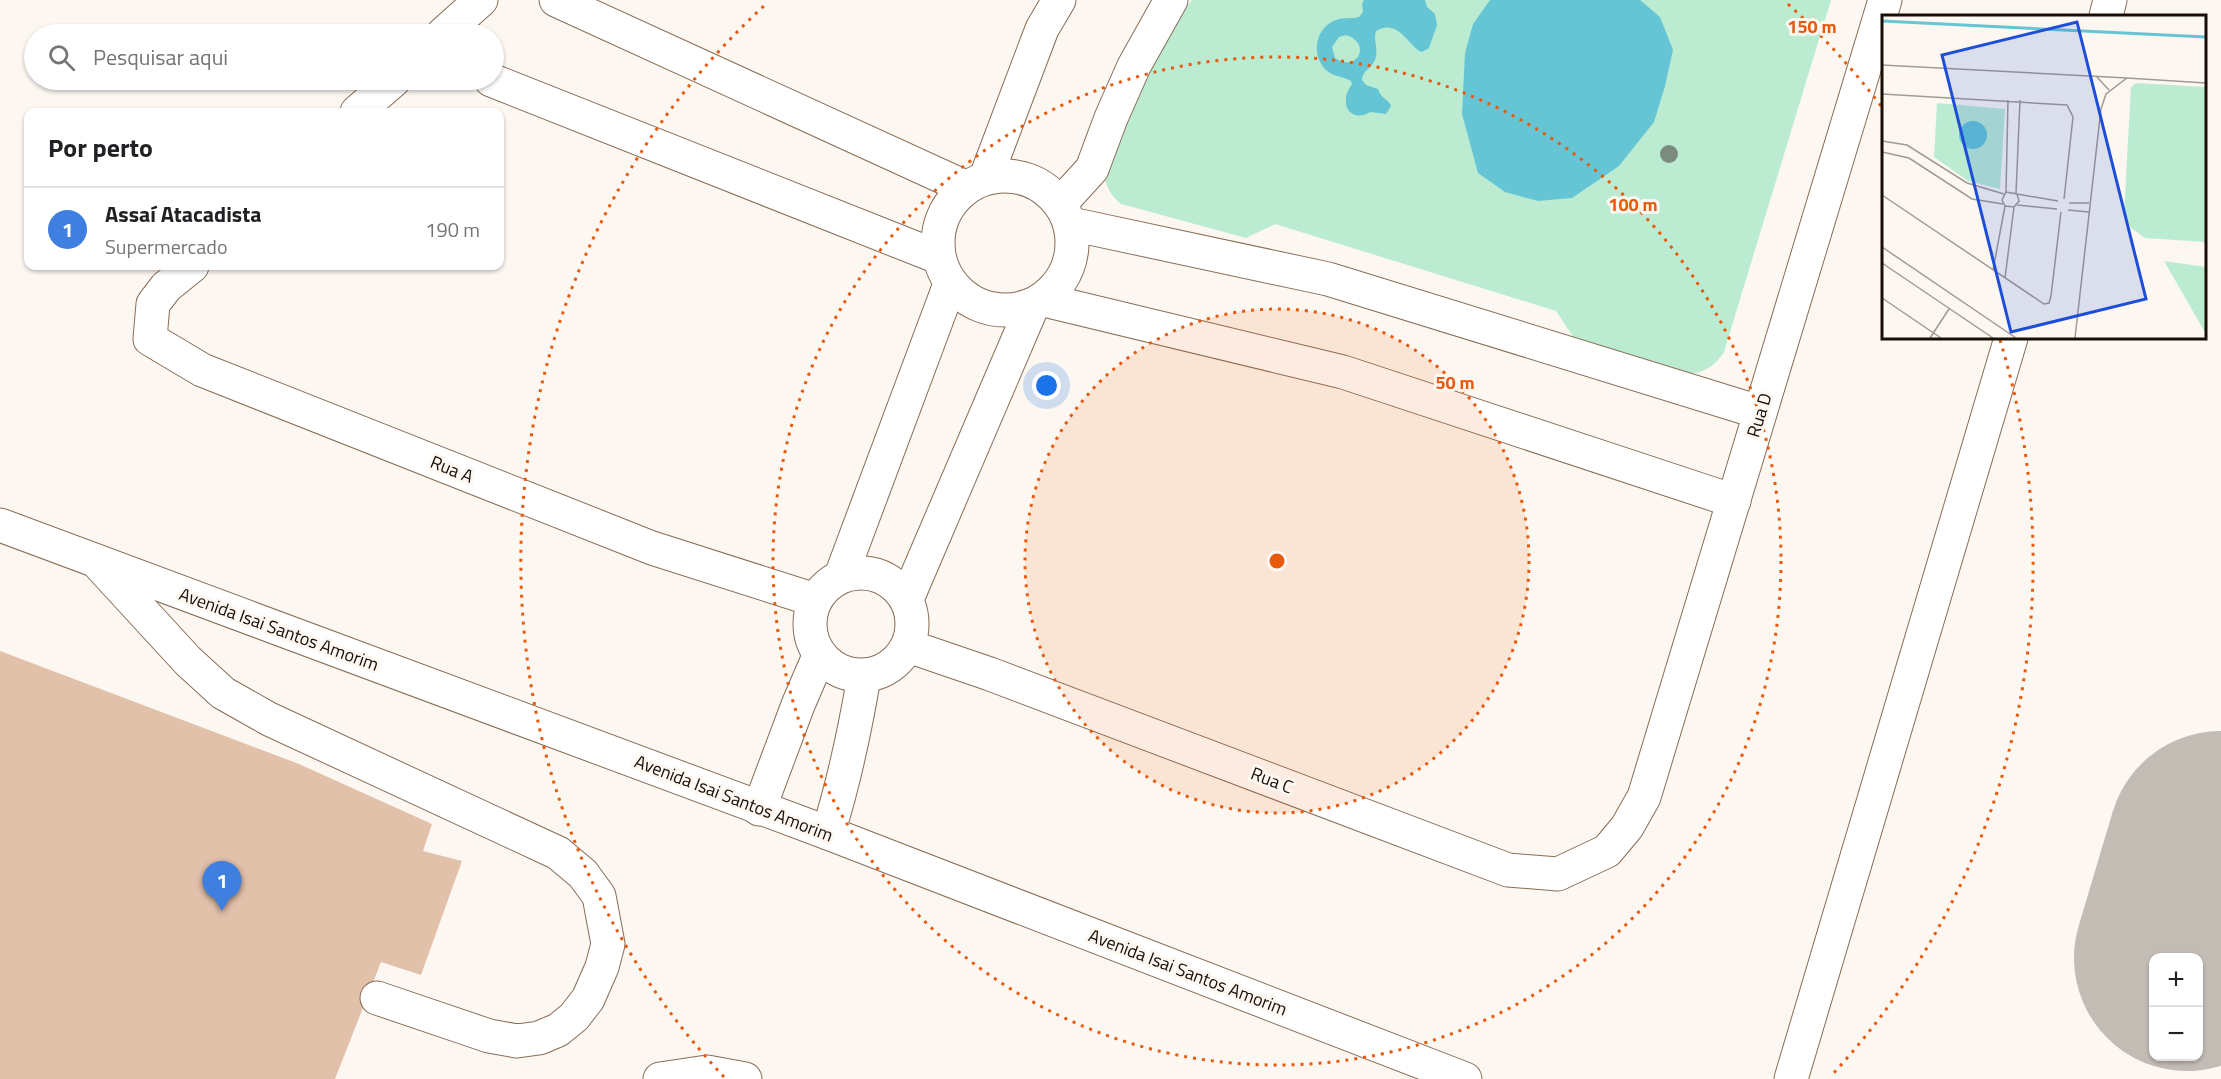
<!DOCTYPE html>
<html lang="pt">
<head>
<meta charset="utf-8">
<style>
  :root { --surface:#fff; --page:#f2f2f2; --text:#202124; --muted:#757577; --line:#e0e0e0; --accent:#111827 }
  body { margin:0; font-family:"Titillium Web",sans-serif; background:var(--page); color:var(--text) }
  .controls { position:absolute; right:18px; bottom:18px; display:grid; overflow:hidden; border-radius:12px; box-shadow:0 2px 4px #0004 }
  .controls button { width:54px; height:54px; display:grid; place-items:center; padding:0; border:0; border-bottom:2px solid var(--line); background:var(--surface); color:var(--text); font:30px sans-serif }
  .you { position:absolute; left:1047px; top:386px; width:21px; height:21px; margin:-15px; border:4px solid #fff; border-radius:50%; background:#1a73e8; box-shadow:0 0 0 9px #1a73e833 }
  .badge { display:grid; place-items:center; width:39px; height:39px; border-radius:50%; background:var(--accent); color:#fff; font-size:20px; font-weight:700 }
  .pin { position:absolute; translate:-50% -50px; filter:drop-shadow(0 2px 3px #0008) }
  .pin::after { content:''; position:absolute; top:32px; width:21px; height:18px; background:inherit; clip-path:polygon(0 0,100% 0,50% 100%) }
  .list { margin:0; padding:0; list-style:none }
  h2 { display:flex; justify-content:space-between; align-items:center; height:78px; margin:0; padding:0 24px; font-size:26px }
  h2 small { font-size:20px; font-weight:400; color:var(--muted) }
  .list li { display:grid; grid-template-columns:39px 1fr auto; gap:18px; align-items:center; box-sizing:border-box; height:84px; padding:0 24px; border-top:2px solid var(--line) }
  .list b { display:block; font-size:22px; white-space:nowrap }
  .list p { margin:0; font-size:20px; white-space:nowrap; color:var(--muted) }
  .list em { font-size:20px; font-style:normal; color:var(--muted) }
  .icon { flex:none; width:33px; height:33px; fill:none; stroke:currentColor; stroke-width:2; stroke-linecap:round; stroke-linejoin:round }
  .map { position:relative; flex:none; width:2221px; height:1079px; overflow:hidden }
  .search { position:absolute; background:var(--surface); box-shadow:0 2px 4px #0004; left:24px; top:24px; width:480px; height:66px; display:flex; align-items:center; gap:15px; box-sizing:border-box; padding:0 21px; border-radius:33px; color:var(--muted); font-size:22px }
  .panel { position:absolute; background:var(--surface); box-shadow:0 2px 4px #0004; left:24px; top:108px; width:480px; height:162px; border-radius:12px }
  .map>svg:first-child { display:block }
</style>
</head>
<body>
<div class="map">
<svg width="2221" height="1079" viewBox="0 0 2221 1079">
  <rect width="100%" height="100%" fill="#fdf7f1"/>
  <path fill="#bbecd2" d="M1192,0H1831L1724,352C1714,367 1704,373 1686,374L1580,347L1556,311L1275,224L1246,238L1121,204C1111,196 1107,188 1104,175L1142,84L1183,10Z"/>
  <g fill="#65c5d5" fill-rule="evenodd">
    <path d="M1364,0H1425L1427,7L1435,14L1437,25L1429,48L1422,52C1410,49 1399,17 1376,31C1373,40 1379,50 1375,60C1371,69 1362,71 1362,80L1366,85L1378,89C1381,99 1389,99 1391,106L1386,114L1370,112C1359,120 1344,114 1346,99C1346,93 1349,89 1352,84L1351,81C1343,76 1333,77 1326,70C1310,54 1316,27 1336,20C1344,17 1352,19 1359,17L1363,12L1362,4ZM1346,35C1372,43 1358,73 1335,58L1332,47L1339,37Z"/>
    <polygon points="1490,0 1640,0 1660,17 1673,50 1665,86 1654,122 1619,166 1572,198 1538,201 1505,192 1478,173 1462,114 1465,53 1473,24"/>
  </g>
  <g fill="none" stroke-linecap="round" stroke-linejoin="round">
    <polyline stroke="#c2bcb5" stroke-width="226" points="2187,958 2221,844"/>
  </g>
  <polygon fill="#e2c1aa" points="0,651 299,764 432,824 423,851 462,861 421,975 381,962 335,1079 0,1079"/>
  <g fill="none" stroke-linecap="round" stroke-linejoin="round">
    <g stroke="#886d55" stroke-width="35">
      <g id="minor">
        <polyline points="556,0 965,187"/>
        <polyline points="2106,16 2110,0"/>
        <polyline points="443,34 481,0"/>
        <polyline points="491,80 938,257"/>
        <polyline points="357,112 394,80"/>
        <circle cx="1005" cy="243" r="67"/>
        <polyline points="986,177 1042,29 1059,0"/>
        <polyline points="1061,203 1092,169 1111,118 1134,66 1171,0"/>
        <polyline points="1071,224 1328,279 1759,412"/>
        <polyline points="192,266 166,287 153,304 150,339 202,370 652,548 815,600"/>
        <polyline points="1044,300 1343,372 1734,501"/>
        <polyline points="96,561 188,661 223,693 269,719 558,853 583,874 599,896 608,944 602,967 588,999 574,1017 558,1030 539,1038 517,1041 489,1036 377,998"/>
        <circle cx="861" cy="624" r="51"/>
        <polyline points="841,576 950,284"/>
        <polyline points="907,599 1032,307"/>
        <polyline points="908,646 990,674 1508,870 1558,874 1607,851 1627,827 1644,797 1885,0"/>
        <polyline points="759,809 798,705 819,656"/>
        <path d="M828,833C844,782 855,730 864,677"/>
        <polyline points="660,1079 707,1072 745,1079"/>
        <polyline points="1791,1079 2011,338"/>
      </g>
    </g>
    <g stroke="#886d55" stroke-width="35">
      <polyline id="major" points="0,525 828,833 1465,1079"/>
    </g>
    <use href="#minor" stroke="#fff" stroke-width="33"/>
    <use href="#major" stroke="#fff" stroke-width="33"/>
  </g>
  <circle fill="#7b8b80" cx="1669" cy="154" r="9"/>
  <circle cx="1277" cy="561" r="252" fill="#e8590c" fill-opacity=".12"/>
  <g fill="none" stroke="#e8590c" stroke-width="3" stroke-dasharray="3 6">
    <circle cx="1277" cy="561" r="252"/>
    <circle cx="1277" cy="561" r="504"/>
    <path d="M724 1077A756 756 0 0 1 766 4M1788 4A756 756 0 0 1 1881 106M2000 340A756 756 0 0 1 1830 1077"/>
  </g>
  <g text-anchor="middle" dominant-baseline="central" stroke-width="6" stroke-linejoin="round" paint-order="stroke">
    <g font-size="18" fill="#190e06" stroke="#fdf7f1">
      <text transform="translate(1759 415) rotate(-73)">Rua D</text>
      <text transform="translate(452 469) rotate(22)">Rua A</text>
      <text transform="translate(279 629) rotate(20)">Avenida Isai Santos Amorim</text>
      <text transform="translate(1272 780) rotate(21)">Rua C</text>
      <text transform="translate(734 798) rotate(21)">Avenida Isai Santos Amorim</text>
      <text transform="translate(1188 972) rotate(21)">Avenida Isai Santos Amorim</text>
    </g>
  </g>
  <g transform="translate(1882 15)">
    <rect width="324" height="324" fill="#fdf7f1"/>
    <path d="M254,68L324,72V227L263,223L249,213L242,198L249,72ZM55,88L123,94L118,174L86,166L52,142ZM282,246L324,252V319Z" fill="#bbecd2"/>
    <path d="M77 120a14 14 0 1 1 28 0a14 14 0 1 1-28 0Z" fill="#65c5d5"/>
    <path fill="none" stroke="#65c5d5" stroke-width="3" d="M0,6L324,22"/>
    <path fill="none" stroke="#a29a93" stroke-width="1.5" d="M0,50L245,63M214,61L227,75M0,79L185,90L191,102L182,184M0,126L25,130L85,168L122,179M0,137L27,143L90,184L121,189M124,177L135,179L137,186L132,192L123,191L120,185L124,177L126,85M134,178L138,85M135,179L176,186M0,180L162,289L167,288L169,281L179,197M187,188H207M135,190L175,194M186,195L207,197M0,232L134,323M0,248L111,323M111,255L123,191M123,263L132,192M0,283L59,323M48,323L67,294M193,323L219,94L224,79L245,63L324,68"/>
    <path fill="#1d4ed8" fill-opacity="0.15" stroke="#1d4ed8" stroke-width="3" d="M195,7L264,284L129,317L60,40Z"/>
    <rect width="324" height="324" fill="none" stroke="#190e06" stroke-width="3"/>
  </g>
  <circle cx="1277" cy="561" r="9" fill="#e8590c" stroke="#fdf7f1" stroke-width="3"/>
  <g font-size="18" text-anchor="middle" font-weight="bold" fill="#e8590c" stroke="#fdf7f1" stroke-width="6" stroke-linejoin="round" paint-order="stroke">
    <text x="1812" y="33">150 m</text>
    <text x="1633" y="211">100 m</text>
    <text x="1455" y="389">50 m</text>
  </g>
</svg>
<div class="controls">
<button>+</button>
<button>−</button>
</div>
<div class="you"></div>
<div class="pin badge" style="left:222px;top:911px;background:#3f7fe0">1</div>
<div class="search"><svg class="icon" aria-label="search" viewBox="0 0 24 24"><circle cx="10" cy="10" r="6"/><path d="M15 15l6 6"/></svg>Pesquisar aqui</div>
<section class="panel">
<h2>Por perto<small></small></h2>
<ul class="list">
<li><span class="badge" style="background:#3f7fe0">1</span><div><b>Assaí Atacadista</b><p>Supermercado</p></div><em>190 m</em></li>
</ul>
</section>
</div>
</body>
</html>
